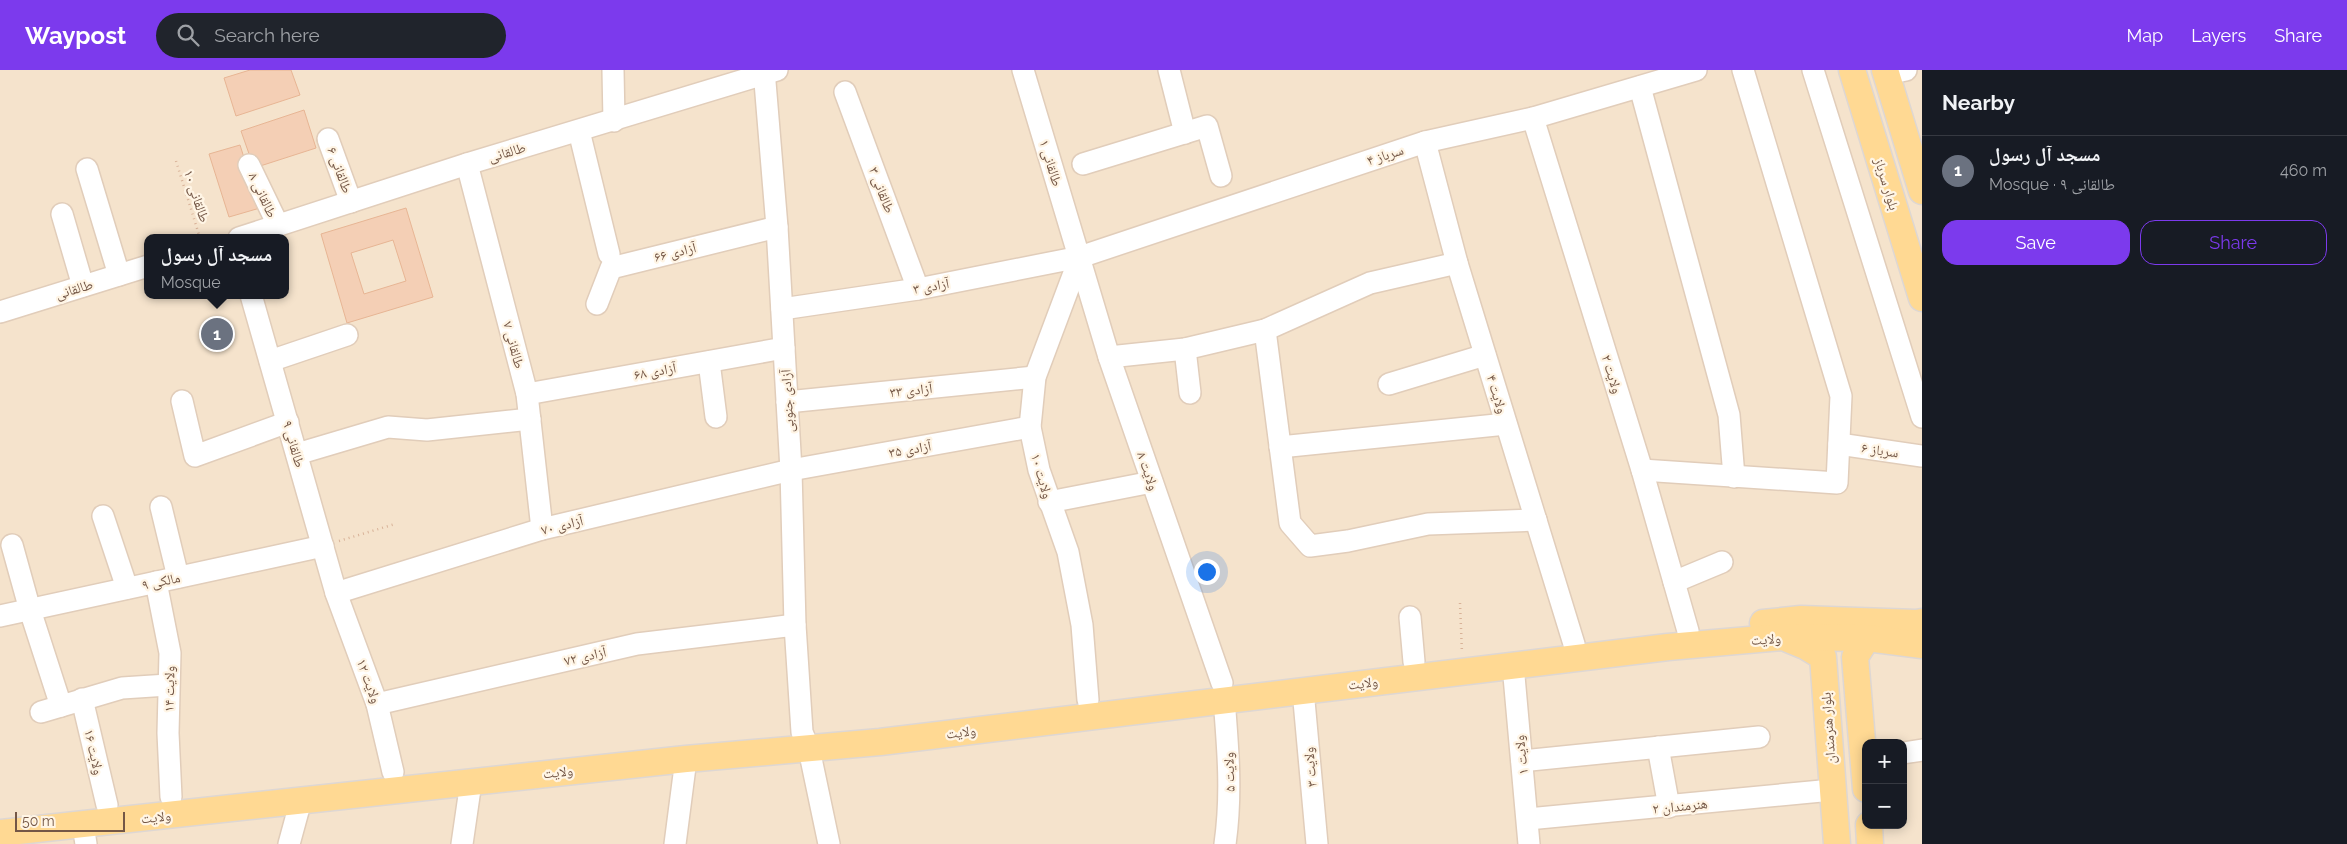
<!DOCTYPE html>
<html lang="en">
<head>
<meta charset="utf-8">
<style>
  :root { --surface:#171b24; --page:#20242c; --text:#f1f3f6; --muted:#9ea1a6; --line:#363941; --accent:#7c3aed }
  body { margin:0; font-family:Raleway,"Noto Naskh Arabic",sans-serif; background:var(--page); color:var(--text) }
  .controls { position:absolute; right:15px; bottom:15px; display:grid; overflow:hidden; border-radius:10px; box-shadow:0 2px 12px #0003 }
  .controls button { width:45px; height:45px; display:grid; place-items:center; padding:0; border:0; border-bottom:1px solid var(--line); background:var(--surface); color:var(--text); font:25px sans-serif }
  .scale { position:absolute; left:15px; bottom:12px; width:110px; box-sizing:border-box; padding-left:5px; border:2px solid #745746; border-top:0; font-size:14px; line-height:18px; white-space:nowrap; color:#745746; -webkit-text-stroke:4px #fff5e5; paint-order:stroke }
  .you { position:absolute; left:1206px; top:501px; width:18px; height:18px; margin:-12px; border:4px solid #fff; border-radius:50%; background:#1a73e8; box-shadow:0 0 0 8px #1a73e833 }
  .badge { display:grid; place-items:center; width:32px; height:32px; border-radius:50%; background:var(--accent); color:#fff; font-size:16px; font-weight:700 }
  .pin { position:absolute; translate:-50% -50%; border:2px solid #fff; box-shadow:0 1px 5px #0006 }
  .popup { position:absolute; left:144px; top:164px; width:145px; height:65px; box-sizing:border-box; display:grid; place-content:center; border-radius:10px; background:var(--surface); filter:drop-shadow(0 1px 4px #0005); font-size:16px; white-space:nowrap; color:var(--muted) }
  .popup b { font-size:19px; color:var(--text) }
  .popup::after { content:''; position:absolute; left:50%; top:100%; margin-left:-10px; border:10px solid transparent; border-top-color:var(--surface) }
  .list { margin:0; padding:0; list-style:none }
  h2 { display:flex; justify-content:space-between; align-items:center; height:65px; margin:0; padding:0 20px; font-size:21px }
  h2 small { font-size:16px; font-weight:400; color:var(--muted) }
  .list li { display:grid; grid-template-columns:32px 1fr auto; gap:15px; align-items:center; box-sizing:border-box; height:70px; padding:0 20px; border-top:1px solid var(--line) }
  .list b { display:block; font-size:19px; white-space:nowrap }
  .list p { margin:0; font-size:16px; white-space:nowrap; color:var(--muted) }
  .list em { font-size:16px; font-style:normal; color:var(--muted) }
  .actions { display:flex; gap:10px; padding:15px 20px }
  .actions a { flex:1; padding:11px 0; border:1px solid var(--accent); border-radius:15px; text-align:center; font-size:18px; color:var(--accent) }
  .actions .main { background:var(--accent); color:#fff }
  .icon { flex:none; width:28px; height:28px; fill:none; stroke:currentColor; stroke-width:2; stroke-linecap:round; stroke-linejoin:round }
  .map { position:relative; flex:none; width:1922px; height:774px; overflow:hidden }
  header { display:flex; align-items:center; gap:30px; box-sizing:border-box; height:70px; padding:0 25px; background:var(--accent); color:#fff }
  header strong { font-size:24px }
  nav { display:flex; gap:28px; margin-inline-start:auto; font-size:18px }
  .search { width:350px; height:45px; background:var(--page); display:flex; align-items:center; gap:12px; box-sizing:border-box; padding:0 18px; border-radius:28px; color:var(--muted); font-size:19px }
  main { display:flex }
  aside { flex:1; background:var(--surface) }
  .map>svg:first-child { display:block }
</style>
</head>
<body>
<header>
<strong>Waypost</strong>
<div class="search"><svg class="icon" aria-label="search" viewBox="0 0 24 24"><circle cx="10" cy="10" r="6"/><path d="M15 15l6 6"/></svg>Search here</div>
<nav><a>Map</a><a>Layers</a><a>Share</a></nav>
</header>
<main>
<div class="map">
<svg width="1922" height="774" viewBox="0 0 1922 774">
  <rect width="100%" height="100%" fill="#fdf2de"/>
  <path fill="#f5e3cc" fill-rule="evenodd" d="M0,0H1922V774H0ZM148,168H286V225H148ZM1866,673H1903V755H1866Z"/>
  <g fill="#f4cfb5" stroke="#e7b594" fill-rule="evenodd">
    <polygon points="250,0 291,0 300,25 236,46 224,8"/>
    <polygon points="304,40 316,78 254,98 241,61"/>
    <polygon points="240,75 260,138 229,147 209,84"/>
    <path d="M406,138L433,227L347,253L321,164ZM393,170L406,211L364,224L351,183Z"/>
  </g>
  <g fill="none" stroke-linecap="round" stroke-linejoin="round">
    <g stroke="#e1cdba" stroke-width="24">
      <g id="minor">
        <polyline points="613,0 614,51"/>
        <polyline points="764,0 777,157 791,400 795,555 802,662 809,679 829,774"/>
        <polyline points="1023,0 1109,287 1222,613"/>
        <polyline points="1169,0 1185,63"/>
        <polyline points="1813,0 1922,347"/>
        <polyline points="1886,4 1906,0"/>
        <polyline points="1640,17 1729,345 1734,407"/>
        <polyline points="845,22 918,219"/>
        <polyline points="1533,48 1642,400 1688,561"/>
        <polyline points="579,61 609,184"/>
        <polyline points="328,69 351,132"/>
        <polyline points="1425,72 1457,193 1574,574"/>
        <polyline points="467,94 527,324 542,459"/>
        <polyline points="1083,94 1207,56 1221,106"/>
        <polyline points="249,95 278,155"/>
        <polyline points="87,99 119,205"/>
        <polyline points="62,144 83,216"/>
        <polyline points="239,168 467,94 777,0"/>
        <polyline points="1080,187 1035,307 1030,357 1039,400 1068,482 1082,555 1088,630"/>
        <polyline points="251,225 336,523 377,634 393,702"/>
        <polyline points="597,234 611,198 777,157"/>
        <polyline points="782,239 918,219 1080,187 1425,72 1533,48 1696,0"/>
        <polyline points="0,242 148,196"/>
        <polyline points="1265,260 1290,453 1310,476 1348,471 1428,454 1536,450"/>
        <polyline points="1185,279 1190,323"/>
        <polyline points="1109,287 1185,279 1265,260 1370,213 1457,193"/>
        <polyline points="270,291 347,265"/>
        <polyline points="709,292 716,347"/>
        <polyline points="1389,314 1485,285"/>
        <polyline points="527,324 784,278"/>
        <polyline points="182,331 195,386 288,352"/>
        <polyline points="787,332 1035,307"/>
        <polyline points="1839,374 1922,386"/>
        <polyline points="1280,377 1506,354"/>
        <polyline points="297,384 388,357 427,360 530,349"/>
        <polyline points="1642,400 1837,413 1841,326 1743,0"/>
        <polyline points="1049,432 1152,412"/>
        <polyline points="161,437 178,507"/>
        <polyline points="103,446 127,518"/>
        <polyline points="12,475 30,540 61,636"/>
        <polyline points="156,512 170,583 168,663 171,727"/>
        <polyline points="1674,512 1722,492"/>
        <polyline points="336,523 542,459 791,400 1030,357"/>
        <polyline points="0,546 323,476"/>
        <polyline points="1410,547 1414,592"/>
        <polyline points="1513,595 1529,774"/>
        <polyline points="1303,620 1317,774"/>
        <polyline points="82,629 107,735"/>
        <path d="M1224,629C1228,678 1232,725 1225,774"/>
        <polyline points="377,634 637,574 795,555"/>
        <polyline points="41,642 122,618 168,615"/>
        <polyline points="1658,677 1669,737"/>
        <polyline points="1903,683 1922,680"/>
        <polyline points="1522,691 1759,667"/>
        <polyline points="1528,749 1832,720"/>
        <polyline points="83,755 86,774"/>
        <polyline points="289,774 301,730"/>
        <polyline points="462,774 471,712"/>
        <polyline points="675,774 686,689"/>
      </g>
    </g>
    <g stroke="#ded7d3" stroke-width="29">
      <g id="major">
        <polyline points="1852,0 1922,228"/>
        <polyline points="1885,0 1922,121"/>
        <polyline points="1763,553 1801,549 1916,553 1922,552"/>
        <polyline points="1788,569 1805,576 1823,587 1837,774"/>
        <polyline points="1866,719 1855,587 1867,568"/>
        <polyline points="1869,755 1870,774"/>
        <polyline points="0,763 686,689 880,672 1668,577 1783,567 1867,568 1922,575"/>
      </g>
    </g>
    <g stroke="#d8b298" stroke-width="2.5" stroke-dasharray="1 4" stroke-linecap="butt">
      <polyline points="176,91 200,168"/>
      <polyline points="339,471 395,454"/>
      <polyline points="1460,533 1462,583"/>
    </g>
    <use href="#minor" stroke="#fff" stroke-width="21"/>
    <use href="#major" stroke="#ffd993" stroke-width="26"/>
  </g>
  <g text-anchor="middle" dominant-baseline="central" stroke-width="4.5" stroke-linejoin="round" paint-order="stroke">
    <g font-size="14" fill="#745746" stroke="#fff5e5">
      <text transform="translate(507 82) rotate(-16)">طالقانی</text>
      <text transform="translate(1385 85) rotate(-18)">سرباز ۴</text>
      <text transform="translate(1051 93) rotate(73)">طالقانی ۱</text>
      <text transform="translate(340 100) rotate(70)">طالقانی ۶</text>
      <text transform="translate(1887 114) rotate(73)">بلوار سرباز</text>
      <text transform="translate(882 120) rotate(69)">طالقانی ۳</text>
      <text transform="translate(263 125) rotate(65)">طالقانی ۸</text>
      <text transform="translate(197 126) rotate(72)">طالقانی ۱۰</text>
      <text transform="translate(675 182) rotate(-14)">آزادی ۶۶</text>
      <text transform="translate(931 216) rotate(-10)">آزادی ۳</text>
      <text transform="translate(74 219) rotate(-17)">طالقانی</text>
      <text transform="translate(514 275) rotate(75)">طالقانی ۷</text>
      <text transform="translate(655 301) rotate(-10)">آزادی ۶۸</text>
      <text transform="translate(1612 304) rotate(73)">ولایت ۲</text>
      <text transform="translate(911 320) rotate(-6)">آزادی ۳۳</text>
      <text transform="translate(1497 324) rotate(73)">ولایت ۴</text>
      <text transform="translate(787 331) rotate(-93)">آزادی جنوبی</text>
      <text transform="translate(294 374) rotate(74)">طالقانی ۹</text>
      <text transform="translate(910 379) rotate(-10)">آزادی ۳۵</text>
      <text transform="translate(1880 380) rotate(8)">سرباز ۶</text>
      <text transform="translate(1148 401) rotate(71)">ولایت ۸</text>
      <text transform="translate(1042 406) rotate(74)">ولایت ۱۰</text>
      <text transform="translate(562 455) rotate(-14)">آزادی ۷۰</text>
      <text transform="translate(161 511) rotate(-12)">مالکی ۹</text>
      <text transform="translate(1766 569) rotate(-4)">ولایت</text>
      <text transform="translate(585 586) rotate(-13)">آزادی ۷۲</text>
      <text transform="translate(369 611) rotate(70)">ولایت ۱۲</text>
      <text transform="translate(1363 613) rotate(-7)">ولایت</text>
      <text transform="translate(169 619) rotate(-89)">ولایت ۱۴</text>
      <text transform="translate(1828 658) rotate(-94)">بلوار هنرمندان</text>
      <text transform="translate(961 662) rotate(-7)">ولایت</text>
      <text transform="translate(94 682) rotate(77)">ولایت ۱۶</text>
      <text transform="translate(1521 685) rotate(-96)">ولایت ۱</text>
      <text transform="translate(1310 697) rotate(-95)">ولایت ۳</text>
      <text transform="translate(558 702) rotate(-6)">ولایت</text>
      <text transform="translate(1229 702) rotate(-92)">ولایت ۵</text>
      <text transform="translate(1680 736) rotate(-6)">هنرمندان ۲</text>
      <text transform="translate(156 747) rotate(-6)">ولایت</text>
    </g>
  </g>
</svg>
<div class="controls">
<button>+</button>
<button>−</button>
</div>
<div class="scale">50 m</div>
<div class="you"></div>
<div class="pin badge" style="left:217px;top:264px;background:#6b7280">1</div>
<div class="popup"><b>مسجد آل رسول</b>Mosque</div>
</div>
<aside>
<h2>Nearby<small></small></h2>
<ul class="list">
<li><span class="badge" style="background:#6b7280">1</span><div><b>مسجد آل رسول</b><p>Mosque · طالقانی ۹</p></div><em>460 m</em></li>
</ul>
<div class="actions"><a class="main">Save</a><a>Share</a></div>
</aside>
</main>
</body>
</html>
